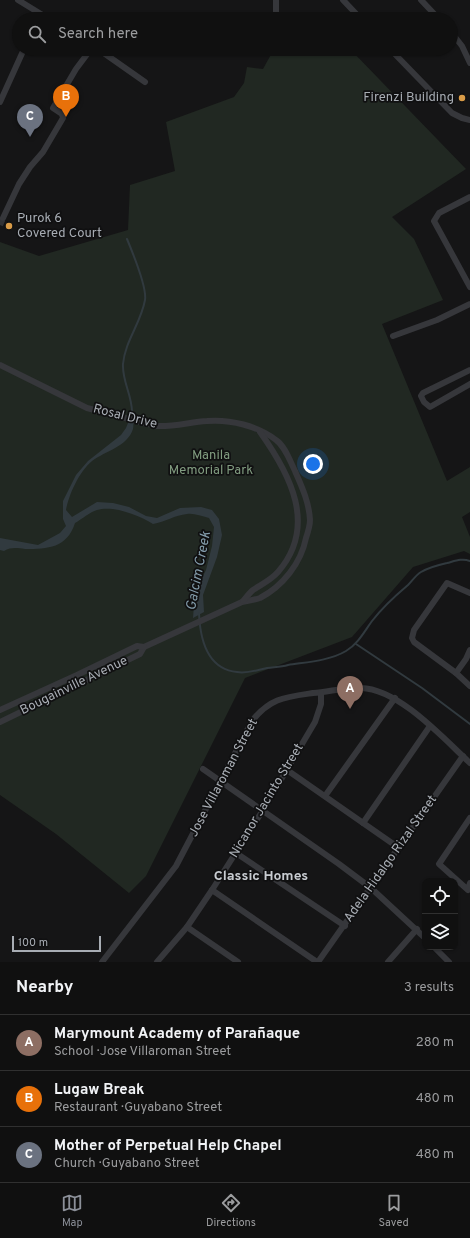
<!DOCTYPE html>
<html lang="en">
<head>
<meta charset="utf-8">
<style>
  :root { --surface:#101010; --page:#191919; --text:#f1f3f6; --muted:#9c9d9f; --line:#303030; --accent:#8c9099 }
  body { margin:0; font-family:Overpass,sans-serif; background:var(--page); color:var(--text) }
  .controls { position:absolute; right:12px; bottom:12px; display:grid; overflow:hidden; border-radius:8px; box-shadow:0 1px 3px #0004 }
  .controls button { width:36px; height:36px; display:grid; place-items:center; padding:0; border:0; border-bottom:1px solid var(--line); background:var(--surface); color:var(--text); font:20px sans-serif }
  .scale { position:absolute; left:12px; bottom:10px; width:89px; box-sizing:border-box; padding-left:4px; border:2px solid #a8adb4; border-top:0; font-size:11px; line-height:14px; white-space:nowrap; color:#a8adb4; -webkit-text-stroke:3px #101011; paint-order:stroke }
  .you { position:absolute; left:313px; top:464px; width:14px; height:14px; margin:-10px; border:3px solid #fff; border-radius:50%; background:#1a73e8; box-shadow:0 0 0 6px #1a73e833 }
  .badge { display:grid; place-items:center; width:26px; height:26px; border-radius:50%; background:var(--accent); color:#fff; font-size:13px; font-weight:700 }
  .pin { position:absolute; translate:-50% -33px; filter:drop-shadow(0 1px 2px #0008) }
  .pin::after { content:''; position:absolute; top:21px; width:14px; height:12px; background:inherit; clip-path:polygon(0 0,100% 0,50% 100%) }
  .list { margin:0; padding:0; list-style:none }
  h2 { display:flex; justify-content:space-between; align-items:center; height:52px; margin:0; padding:0 16px; font-size:17px }
  h2 small { font-size:13px; font-weight:400; color:var(--muted) }
  .list li { display:grid; grid-template-columns:26px 1fr auto; gap:12px; align-items:center; box-sizing:border-box; height:56px; padding:0 16px; border-top:1px solid var(--line) }
  .list b { display:block; font-size:15px; white-space:nowrap }
  .list p { margin:0; font-size:13px; white-space:nowrap; color:var(--muted) }
  .list em { font-size:13px; font-style:normal; color:var(--muted) }
  .icon { flex:none; width:22px; height:22px; fill:none; stroke:currentColor; stroke-width:2; stroke-linecap:round; stroke-linejoin:round }
  .map { position:relative; flex:none; width:470px; height:962px; overflow:hidden }
  .search { position:absolute; background:var(--surface); box-shadow:0 1px 3px #0004; left:12px; right:12px; top:12px; height:44px; display:flex; align-items:center; gap:10px; box-sizing:border-box; padding:0 14px; border-radius:22px; color:var(--muted); font-size:15px }
  .sheet { height:220px; background:var(--surface) }
  nav { display:flex; justify-content:space-around; align-items:center; box-sizing:border-box; height:56px; border-top:1px solid var(--line); background:var(--surface); font-size:11px; color:var(--muted) }
  nav a { display:grid; justify-items:center; gap:2px }
  nav .on { color:var(--accent) }
  .map>svg:first-child { display:block }
</style>
</head>
<body>
<div class="map">
<svg width="470" height="962" viewBox="0 0 470 962">
  <rect width="100%" height="100%" fill="#151516"/>
  <polygon fill="#212822" points="274,49 350,49 466,169 392,217 414,239 443,300 382,324 447,481 470,467 470,512 462,517 470,537 470,554 464,551 413,567 352,637 245,678 146,876 129,893 56,834 0,795 0,242 39,256 128,230 130,185 175,171 166,122 234,97 244,83 247,67 263,69"/>
  <path fill="#313a3f" d="M133,411C133,416 134,424 133,429C127,447 105,451 92,461C79,472 69,494 66,510L72,517L97,502L113,503L129,507L146,516L157,518L180,508L201,507L212,510L219,519L222,535L217,557L203,595L204,612L193,618L195,592L206,570L212,546L214,527L209,518C201,516 194,513 187,514C175,515 165,522 153,524C139,515 113,505 97,510C90,512 82,519 75,523C67,548 48,549 25,549C17,548 11,547 4,551L0,550V538L38,545L60,533L66,526L63,519V501L76,475L88,461L121,435L126,428Z"/>
  <g fill="none" stroke-linecap="round" stroke-linejoin="round">
    <g stroke="#313a3f" stroke-width="2">
      <path d="M127,239C132,251 147,288 145,300C141,323 125,341 123,364C122,381 132,395 132,412"/>
      <path d="M199,613C200,638 207,669 237,672C247,674 257,670 267,668C274,667 281,667 288,665C307,662 329,661 346,651C358,644 364,632 372,621C382,608 395,596 408,585C412,581 416,575 421,572C428,568 438,565 447,563C455,561 462,558 470,561"/>
      <polyline points="356,644 422,688 470,724"/>
    </g>
    <polyline stroke="#323336" stroke-width="6" stroke-dasharray="6 3" stroke-linecap="butt" points="0,225 3,218"/>
    <g stroke="#36373b" stroke-width="6">
      <polyline points="18,0 49,19"/>
      <polyline points="343,0 361,19"/>
      <polyline points="421,0 439,19"/>
      <polyline points="276,19 276,0"/>
      <polyline points="451,32 462,46 470,63"/>
      <polyline points="98,49 145,82"/>
      <polyline points="390,49 452,113 462,118 470,120"/>
      <polyline points="0,102 24,49"/>
      <polyline points="470,197 439,213 434,221 470,287"/>
      <polyline points="3,218 19,184 30,167 43,152 63,118 62,114 53,108 76,69 91,49"/>
      <polyline points="393,336 437,320 470,304"/>
      <path d="M0,365L87,408L156,426C174,427 190,422 207,421C230,419 258,426 276,440C285,446 290,461 295,471C302,487 309,502 310,520C310,526 308,532 306,538C301,563 283,586 260,598C254,600 248,601 242,602L144,647L140,654L0,722"/>
      <polyline points="470,370 423,393 421,396 424,402 430,407 470,384"/>
      <polyline points="470,593 447,583 414,630 412,638 414,642 456,673 470,686"/>
      <path d="M243,601C246,598 249,593 253,590C262,584 271,580 278,572C318,526 290,474 260,432"/>
      <polyline points="456,673 466,659 470,650"/>
      <polyline points="0,710 77,675 137,646 144,647"/>
      <polyline points="203,769 339,864 371,888 425,938"/>
      <polyline points="287,770 399,848"/>
      <polyline points="325,796 395,698"/>
      <polyline points="470,818 439,864 468,890 470,883"/>
      <polyline points="363,823 430,726"/>
      <polyline points="236,853 345,926"/>
      <polyline points="212,890 317,962"/>
      <polyline points="187,927 238,962"/>
      <polyline points="434,947 449,962"/>
      <path d="M102,962L176,866L252,721C270,698 285,697 313,693C329,692 345,687 361,688C399,689 443,738 470,763"/>
      <polyline points="157,962 187,927 212,890 263,810 315,722 321,704 321,693"/>
      <polyline points="318,962 463,756"/>
      <polyline points="388,962 417,929"/>
    </g>
  </g>
  <g fill="#da9c48" stroke="#101011" stroke-width="1.5">
    <circle cx="462" cy="98" r="4"/>
    <circle cx="9" cy="226" r="4"/>
  </g>
  <g text-anchor="middle" dominant-baseline="central" stroke-width="3.5" stroke-linejoin="round" paint-order="stroke">
    <g font-size="13" fill="#a8adb4" stroke="#101011" text-anchor="end">
      <text x="454" y="98">Firenzi Building</text>
      <text x="17" y="219" text-anchor="start">Purok 6<tspan x="17" dy="15">Covered Court</tspan></text>
    </g>
    <g font-size="13" fill="#a8adb4" stroke="#101011">
      <text transform="translate(125 417) rotate(14)">Rosal Drive</text>
      <text transform="translate(74 686) rotate(-26)">Bougainville Avenue</text>
      <text transform="translate(224 778) rotate(-62)">Jose Villaroman Street</text>
      <text transform="translate(267 801) rotate(-59)">Nicanor Jacinto Street</text>
      <text transform="translate(391 859) rotate(-55)">Adela Hidalgo Rizal Street</text>
    </g>
    <g font-size="13" fill="#829d81" stroke="#101011">
      <text x="211" y="456">Manila<tspan x="211" dy="15">Memorial Park</tspan></text>
    </g>
    <g font-size="14" font-style="italic" fill="#839cab" stroke="#101011">
      <text transform="translate(199 571) rotate(-79)">Galcim Creek</text>
    </g>
    <g font-size="14" font-weight="bold" fill="#c8ccd1" stroke="#101011">
      <text x="261" y="876">Classic Homes</text>
    </g>
  </g>
</svg>
<div class="controls">
<button><svg class="icon" aria-label="locate" viewBox="0 0 24 24"><circle cx="12" cy="12" r="6"/><path d="M12 2v4M12 18v4M2 12h4M18 12h4"/></svg></button>
<button><svg class="icon" aria-label="layers" viewBox="0 0 24 24"><path d="M12 4l9 5-9 5-9-5zM3 14l9 5 9-5"/></svg></button>
</div>
<div class="scale">100 m</div>
<div class="you"></div>
<div class="pin badge" style="left:350px;top:709px;background:#8d6e63">A</div>
<div class="pin badge" style="left:66px;top:117px;background:#e8710a">B</div>
<div class="pin badge" style="left:30px;top:137px;background:#6b7280">C</div>
<div class="search"><svg class="icon" aria-label="search" viewBox="0 0 24 24"><circle cx="10" cy="10" r="6"/><path d="M15 15l6 6"/></svg>Search here</div>
</div>
<section class="sheet">
<h2>Nearby<small>3 results</small></h2>
<ul class="list">
<li><span class="badge" style="background:#8d6e63">A</span><div><b>Marymount Academy of Parañaque</b><p>School · Jose Villaroman Street</p></div><em>280 m</em></li>
<li><span class="badge" style="background:#e8710a">B</span><div><b>Lugaw Break</b><p>Restaurant · Guyabano Street</p></div><em>480 m</em></li>
<li><span class="badge" style="background:#6b7280">C</span><div><b>Mother of Perpetual Help Chapel</b><p>Church · Guyabano Street</p></div><em>480 m</em></li>
</ul>
</section>
<nav>
<a class="on"><svg class="icon" aria-label="map" viewBox="0 0 24 24"><path d="M3 6l6-2 6 2 6-2v14l-6 2-6-2-6 2zM9 4v14M15 6v14"/></svg>Map</a>
<a><svg class="icon" aria-label="directions" viewBox="0 0 24 24"><path d="M12 3l9 9-9 9-9-9zM9 14v-3h6M13 9l2 2-2 2"/></svg>Directions</a>
<a><svg class="icon" aria-label="saved" viewBox="0 0 24 24"><path d="M7 4h10v16l-5-4-5 4z"/></svg>Saved</a>
</nav>
</body>
</html>
